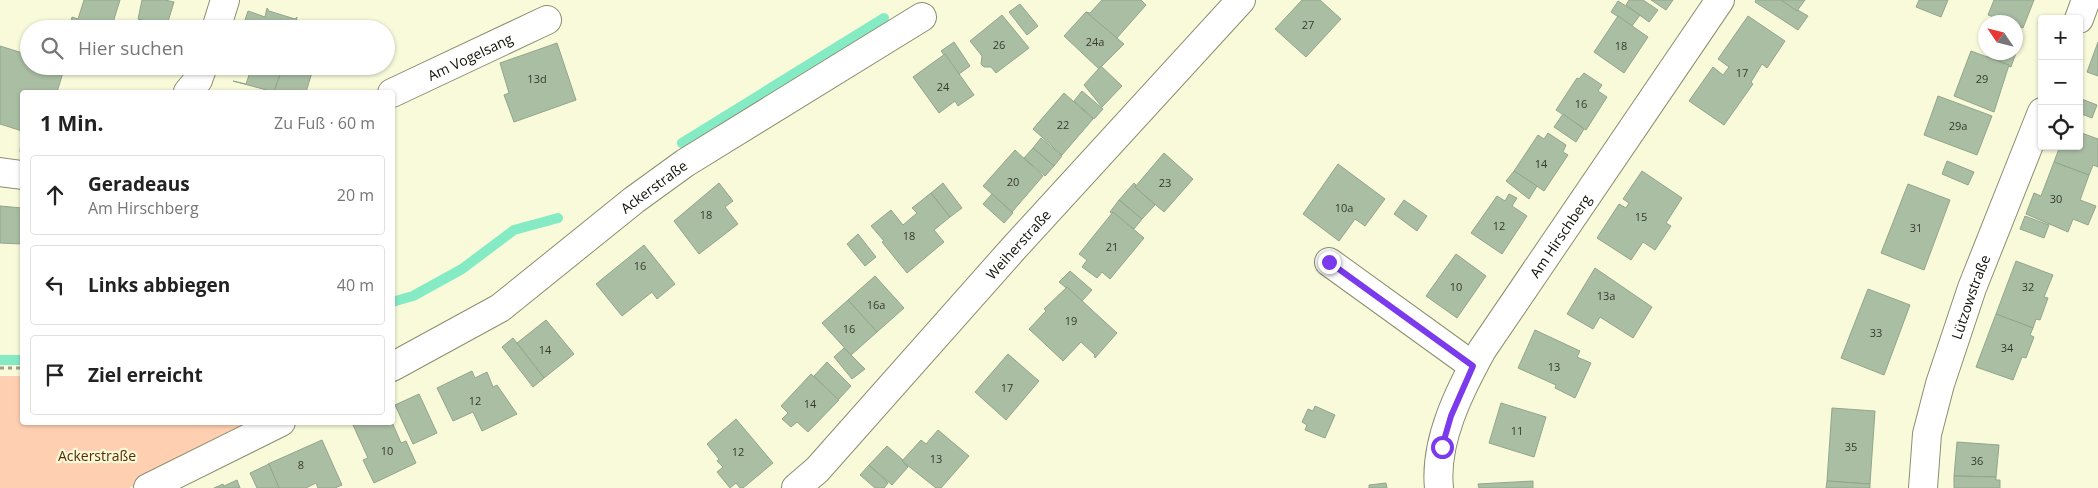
<!DOCTYPE html>
<html lang="de">
<head>
<meta charset="utf-8">
<style>
  :root { --surface:#fff; --page:#f2f2f2; --text:#222; --muted:#767676; --line:#e0e0e0 }
  body { margin:0; font-family:"Open Sans",sans-serif; background:var(--page); color:var(--text) }
  .controls { position:absolute; right:15px; top:15px; display:grid; overflow:hidden; border-radius:5px; box-shadow:0 1px 4px #0004 }
  .controls button { width:45px; height:45px; display:grid; place-items:center; padding:0; border:0; border-bottom:1px solid var(--line); background:var(--surface); color:var(--text); font:25px sans-serif }
  .compass { position:absolute; left:1978px; top:15px; width:45px; height:45px; border-radius:50%; background:var(--surface); box-shadow:0 1px 4px #0004; rotate:305deg }
  .stop { position:absolute; width:15px; height:15px; margin:-11px; border:4px solid #7c3aed; border-radius:50%; background:#fff }
  .stop.end { background:#7c3aed; border-color:#fff; box-shadow:0 1px 5px #0008 }
  .list { margin:0; padding:0; list-style:none }
  h2 { display:flex; justify-content:space-between; align-items:center; height:65px; margin:0; padding:0 20px; font-size:21px }
  h2 small { font-size:16px; font-weight:400; color:var(--muted) }
  .list li { display:grid; grid-template-columns:32px 1fr auto; gap:15px; align-items:center; box-sizing:border-box; height:80px; margin:0 10px 10px; padding:0 10px; border:1px solid var(--line); border-radius:5px }
  .list b { display:block; font-size:19px; white-space:nowrap }
  .list p { margin:0; font-size:16px; white-space:nowrap; color:var(--muted) }
  .list em { font-size:16px; font-style:normal; color:var(--muted) }
  .icon { flex:none; width:28px; height:28px; fill:none; stroke:currentColor; stroke-width:2; stroke-linecap:round; stroke-linejoin:round }
  .map { position:relative; flex:none; width:2098px; height:488px; overflow:hidden }
  .search { position:absolute; background:var(--surface); box-shadow:0 1px 4px #0004; left:20px; top:20px; width:375px; height:55px; display:flex; align-items:center; gap:12px; box-sizing:border-box; padding:0 18px; border-radius:28px; color:var(--muted); font-size:19px }
  .panel { position:absolute; background:var(--surface); box-shadow:0 1px 4px #0004; left:20px; top:90px; width:375px; height:335px; border-radius:5px }
  .map>svg:first-child { display:block }
</style>
</head>
<body>
<div class="map">
<svg width="2098" height="488" viewBox="0 0 2098 488">
  <rect width="100%" height="100%" fill="#f8fada"/>
  <polygon fill="#ffcfb1" points="0,376 22,376 22,422 260,423 129,488 0,488"/>
  <g fill="none" stroke-linecap="round" stroke-linejoin="round">
    <g stroke="#84ebc5" stroke-width="10">
      <polyline points="682,143 884,18"/>
      <polyline points="392,302 413,296 462,269 514,230 558,218"/>
      <polyline points="0,360 22,360"/>
    </g>
  </g>
  <g fill="#aabea4" stroke="#92a68d">
    <polygon points="84,0 120,0 111,29 69,29 72,17 78,19"/>
    <polygon points="142,0 165,0 174,2 166,28 138,19"/>
    <polygon points="1102,0 1141,0 1146,5 1116,39 1086,12 1090,13"/>
    <polygon points="1302,0 1320,0 1341,19 1306,57 1275,29"/>
    <polygon points="1629,0 1643,0 1658,10 1649,22 1626,5"/>
    <polygon points="1651,0 1673,0 1666,10"/>
    <polygon points="1756,0 1781,0 1808,16 1798,30 1755,2"/>
    <polygon points="1781,0 1805,0 1797,11"/>
    <polygon points="1919,0 1948,0 1941,17 1916,7"/>
    <polygon points="1994,0 2034,0 2023,28 2016,25 2016,22 2008,22 1988,15"/>
    <polygon points="1618,1 1640,15 1632,26 1611,12"/>
    <polygon points="1020,4 1038,26 1027,35 1009,12"/>
    <polygon points="267,8 269,11 295,19 297,17 295,29 242,29 248,11 265,17"/>
    <polygon points="1086,12 1124,44 1099,69 1064,36"/>
    <polygon points="1002,15 1029,48 996,73 991,67 984,67 981,64 982,56 970,41"/>
    <polygon points="1618,16 1648,37 1624,73 1594,52"/>
    <polygon points="1748,16 1785,41 1767,68 1762,64 1751,82 1753,84 1724,125 1689,101 1713,67 1723,75 1729,67 1718,59"/>
    <polygon points="954,42 970,66 959,74 941,51"/>
    <polygon points="2098,42 2098,76 2087,72"/>
    <polygon points="557,43 576,100 514,122 504,95 509,93 500,63"/>
    <polygon points="0,46 29,55 29,66 65,66 57,92 22,92 22,131 0,124"/>
    <polygon points="2016,50 2017,50 2011,67 1987,57 1988,52 2016,52"/>
    <polygon points="1971,51 2009,65 1994,112 1954,96"/>
    <polygon points="945,54 974,95 958,106 955,101 939,113 913,77"/>
    <polygon points="252,66 283,66 274,92 233,81 246,84"/>
    <polygon points="283,66 314,66 306,92 274,92"/>
    <polygon points="1101,66 1122,86 1102,107 1084,85"/>
    <polygon points="1584,73 1602,85 1598,91 1607,97 1586,130 1556,110 1577,78 1579,79"/>
    <polygon points="1082,91 1103,109 1094,119 1074,101"/>
    <polygon points="1064,93 1093,119 1062,155 1033,129"/>
    <polygon points="1938,96 1992,116 1977,155 1924,135"/>
    <polygon points="2079,98 2097,105 2092,118 2079,113"/>
    <polygon points="1563,114 1584,129 1576,142 1554,127"/>
    <polygon points="22,131 22,152 20,152"/>
    <polygon points="2079,132 2098,139 2098,167 2093,165 2089,175 2054,162 2060,146 2079,146"/>
    <polygon points="1548,133 1566,145 1563,152 1568,155 1544,191 1514,171 1538,135 1544,139"/>
    <polygon points="1041,138 1062,156 1054,166 1033,148"/>
    <polygon points="1033,148 1054,166 1045,176 1024,158"/>
    <polygon points="1015,150 1043,176 1012,212 983,186"/>
    <polygon points="1164,153 1193,179 1164,212 1135,187"/>
    <polygon points="1947,161 1974,172 1968,185 1942,174"/>
    <polygon points="2054,162 2089,175 2080,200 2096,206 2088,225 2073,219 2068,232 2026,214 2034,193 2041,196"/>
    <polygon points="1338,164 1385,199 1365,226 1355,219 1339,241 1303,214"/>
    <polygon points="1514,171 1537,186 1529,199 1506,181"/>
    <polygon points="1642,171 1682,198 1666,223 1671,226 1655,250 1643,242 1631,260 1597,238 1619,204 1626,208 1629,203 1623,199"/>
    <polygon points="719,183 733,201 725,207 738,224 699,254 674,221"/>
    <polygon points="943,183 962,208 950,217 931,193"/>
    <polygon points="1134,183 1136,185 1135,187 1155,205 1142,219 1119,200"/>
    <polygon points="1908,184 1950,200 1924,270 1881,253"/>
    <polygon points="931,193 950,217 934,230 944,242 907,273 882,242 884,241 871,226 891,210 903,225 917,213 912,208"/>
    <polygon points="992,194 1013,213 1004,223 983,204"/>
    <polygon points="1509,194 1517,198 1512,206 1527,216 1502,254 1471,233 1497,196 1505,201"/>
    <polygon points="1119,200 1142,219 1134,229 1110,212"/>
    <polygon points="1404,200 1427,216 1417,231 1394,214"/>
    <polygon points="0,206 22,208 22,244 0,243"/>
    <polygon points="1113,212 1144,238 1110,279 1102,272 1097,278 1082,267 1087,260 1079,254"/>
    <polygon points="2025,216 2049,225 2044,238 2020,229"/>
    <polygon points="858,234 876,257 865,266 847,244"/>
    <polygon points="644,245 675,284 657,299 652,292 622,316 596,284"/>
    <polygon points="1456,254 1486,276 1457,318 1426,296"/>
    <polygon points="2016,261 2053,275 2044,297 2048,298 2040,320 2036,319 2033,328 1996,314"/>
    <polygon points="1595,268 1652,307 1633,338 1600,317 1593,329 1567,314"/>
    <polygon points="1070,271 1092,290 1082,301 1059,282"/>
    <polygon points="875,276 904,308 877,332 848,300"/>
    <polygon points="1067,287 1117,333 1095,358 1094,356 1095,355 1081,342 1063,361 1029,329 1046,311 1044,309"/>
    <polygon points="1868,289 1910,305 1884,375 1841,358"/>
    <polygon points="848,300 877,332 851,355 822,323"/>
    <polygon points="1996,314 2033,328 2030,335 2034,337 2026,358 2022,357 2013,380 1976,367"/>
    <polygon points="546,320 574,354 544,378 517,343"/>
    <polygon points="1535,330 1580,351 1577,357 1591,363 1575,398 1555,388 1556,385 1518,368"/>
    <polygon points="513,338 544,378 533,387 502,347"/>
    <polygon points="844,348 865,369 852,379 834,357"/>
    <polygon points="1008,354 1039,381 1006,420 975,392"/>
    <polygon points="827,362 851,386 838,400 814,376"/>
    <polygon points="472,371 475,378 487,372 493,387 497,385 517,414 482,431 473,412 453,421 437,388"/>
    <polygon points="811,374 839,400 808,432 797,422 791,427 782,419 788,413 781,406"/>
    <polygon points="419,394 437,433 413,444 395,405"/>
    <polygon points="1501,403 1546,417 1534,457 1489,443"/>
    <polygon points="1315,406 1335,415 1325,438 1305,430 1307,425 1302,422 1308,409 1313,411"/>
    <polygon points="1832,408 1875,411 1870,484 1827,481"/>
    <polygon points="736,419 773,463 743,488 740,488 736,483 730,488 717,472 723,467 717,461 719,459 707,444"/>
    <polygon points="358,422 392,422 401,443 406,441 416,463 374,483 363,460 368,458 353,425"/>
    <polygon points="938,430 969,456 941,488 936,488 902,461 921,440 926,444"/>
    <polygon points="322,440 342,485 335,488 318,488 316,483 306,488 279,488 268,464"/>
    <polygon points="1957,442 1999,445 1996,477 1954,476"/>
    <polygon points="887,446 903,460 902,461 908,467 892,485 869,465"/>
    <polygon points="269,464 279,488 257,488 250,473"/>
    <polygon points="869,465 888,483 884,488 875,488 860,475"/>
    <polygon points="1954,476 1996,477 1996,480 2000,480 2000,488 1954,488"/>
    <polygon points="237,480 240,488 214,488 223,484 224,486"/>
    <polygon points="1533,481 1533,488 1479,488 1478,484"/>
    <polygon points="1827,481 1870,484 1870,488 1826,488"/>
    <polygon points="1386,483 1387,488 1369,488 1369,485"/>
  </g>
  <g fill="none" stroke-linecap="round" stroke-linejoin="round">
    <g stroke="#8c8e70" stroke-width="30">
      <g id="minor">
        <polyline points="2079,19 2086,0"/>
        <polyline points="216,29 225,0"/>
        <polyline points="188,92 198,80 203,66"/>
        <path id="s1" d="M392,93L547,20"/>
        <polyline points="0,172 22,175"/>
        <polyline points="1329,262 1473,366"/>
        <path id="s2" d="M392,367L500,308L634,200L685,163L922,17"/>
        <polyline points="148,488 281,422"/>
        <path id="s3" d="M796,488L817,470L1013,249L1241,0"/>
        <path id="s4" d="M1439,488C1434,441 1460,390 1482,350L1720,0"/>
        <path id="s5" d="M1923,488L1927,434L1940,384L1972,288L2042,112"/>
      </g>
    </g>
    <polyline stroke="#9fa089" stroke-width="3" stroke-dasharray="4 4" stroke-linecap="butt" points="0,368 22,368"/>
    <use href="#minor" stroke="#fff" stroke-width="28"/>
  </g>
  <g fill="none" stroke-linecap="round" stroke-linejoin="round">
    <polyline stroke="#7c3aed" stroke-width="6" points="1329,262 1473,366 1451,416 1442,447"/>
  </g>
  <g text-anchor="middle" dominant-baseline="central" stroke-width="4.5" stroke-linejoin="round" paint-order="stroke">
    <g font-size="11" fill="#353a2d">
      <text x="1308" y="24">27</text>
      <text x="1095" y="41">24a</text>
      <text x="999" y="44">26</text>
      <text x="1621" y="45">18</text>
      <text x="1742" y="72">17</text>
      <text x="537" y="78">13d</text>
      <text x="1982" y="78">29</text>
      <text x="943" y="86">24</text>
      <text x="1581" y="103">16</text>
      <text x="1063" y="124">22</text>
      <text x="1958" y="125">29a</text>
      <text x="1541" y="163">14</text>
      <text x="1013" y="181">20</text>
      <text x="1165" y="182">23</text>
      <text x="2056" y="198">30</text>
      <text x="1344" y="207">10a</text>
      <text x="706" y="214">18</text>
      <text x="1641" y="216">15</text>
      <text x="1499" y="225">12</text>
      <text x="1916" y="227">31</text>
      <text x="909" y="235">18</text>
      <text x="1112" y="246">21</text>
      <text x="640" y="265">16</text>
      <text x="1456" y="286">10</text>
      <text x="2028" y="286">32</text>
      <text x="1606" y="295">13a</text>
      <text x="876" y="304">16a</text>
      <text x="1071" y="320">19</text>
      <text x="849" y="328">16</text>
      <text x="1876" y="332">33</text>
      <text x="2007" y="347">34</text>
      <text x="545" y="349">14</text>
      <text x="1554" y="366">13</text>
      <text x="1007" y="387">17</text>
      <text x="475" y="400">12</text>
      <text x="810" y="403">14</text>
      <text x="1517" y="430">11</text>
      <text x="1851" y="446">35</text>
      <text x="387" y="450">10</text>
      <text x="738" y="451">12</text>
      <text x="936" y="458">13</text>
      <text x="1977" y="460">36</text>
      <text x="301" y="464">8</text>
    </g>
    <g font-size="14" fill="#0e0e05" stroke="#f8fada">
      <text stroke="none"><textPath href="#s1" startOffset="86">Am Vogelsang</textPath></text>
      <text stroke="none"><textPath href="#s2" startOffset="319">Ackerstraße</textPath></text>
      <text stroke="none"><textPath href="#s4" startOffset="285">Am Hirschberg</textPath></text>
      <text stroke="none"><textPath href="#s3" startOffset="330">Weiherstraße</textPath></text>
      <text stroke="none"><textPath href="#s5" startOffset="198">Lützowstraße</textPath></text>
    </g>
    <g font-size="14" fill="#5c2c03" stroke="#f8fada">
      <text x="97" y="455">Ackerstraße</text>
    </g>
  </g>
</svg>
<div class="controls">
<button>+</button>
<button>−</button>
<button><svg class="icon" aria-label="locate" viewBox="0 0 24 24"><circle cx="12" cy="12" r="6"/><path d="M12 2v4M12 18v4M2 12h4M18 12h4"/></svg></button>
</div>
<svg class="compass" viewBox="-18 -18 36 36"><path d="M0-13l5 13h-10z" fill="#e53935"/><path d="M0 13l5-13h-10z" fill="#767676"/></svg>
<div class="stop" style="left:1442px;top:447px"></div>
<div class="stop end" style="left:1329px;top:262px"></div>
<div class="search"><svg class="icon" aria-label="search" viewBox="0 0 24 24"><circle cx="10" cy="10" r="6"/><path d="M15 15l6 6"/></svg>Hier suchen</div>
<section class="panel">
<h2>1 Min.<small>Zu Fuß · 60 m</small></h2>
<ul class="list">
<li><svg class="icon" aria-label="ahead" viewBox="0 0 24 24"><path d="M12 20V5M6 11l6-6 6 6"/></svg><div><b>Geradeaus</b><p>Am Hirschberg</p></div><em>20 m</em></li>
<li><svg class="icon" aria-label="left" viewBox="0 0 24 24"><path d="M17 20v-9H6M10 6l-5 5 5 5"/></svg><div><b>Links abbiegen</b></div><em>40 m</em></li>
<li><svg class="icon" aria-label="arrive" viewBox="0 0 24 24"><path d="M6 21V4h12l-3 4 3 4H6"/></svg><div><b>Ziel erreicht</b></div></li>
</ul>
</section>
</div>
</body>
</html>
